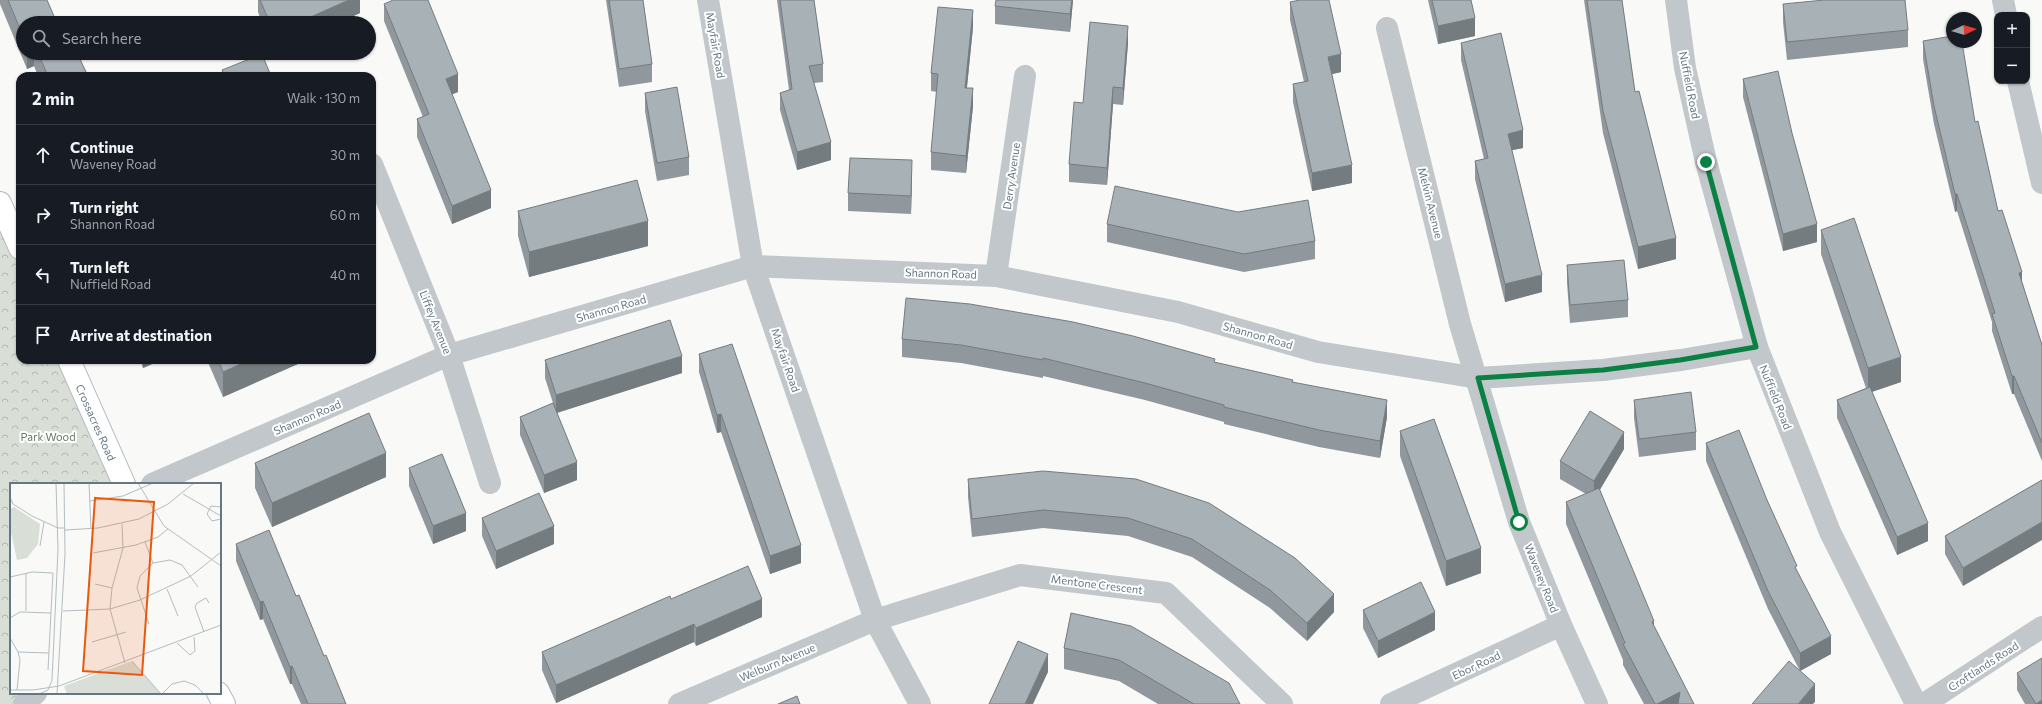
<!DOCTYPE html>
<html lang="en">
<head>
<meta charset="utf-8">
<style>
  :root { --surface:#171b24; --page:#242831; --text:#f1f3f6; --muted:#9ea1a6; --line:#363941 }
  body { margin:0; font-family:Commissioner,sans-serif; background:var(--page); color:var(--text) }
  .controls { position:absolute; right:12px; top:12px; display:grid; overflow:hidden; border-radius:8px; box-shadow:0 1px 3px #0004 }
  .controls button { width:36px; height:36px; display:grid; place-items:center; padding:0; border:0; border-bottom:1px solid var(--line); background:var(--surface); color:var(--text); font:20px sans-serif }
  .compass { position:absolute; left:1946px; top:12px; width:36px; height:36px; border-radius:50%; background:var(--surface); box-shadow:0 1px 3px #0004; rotate:86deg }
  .stop { position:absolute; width:12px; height:12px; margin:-9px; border:3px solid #0b8043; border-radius:50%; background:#fff }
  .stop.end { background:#0b8043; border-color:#fff; box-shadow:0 1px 4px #0008 }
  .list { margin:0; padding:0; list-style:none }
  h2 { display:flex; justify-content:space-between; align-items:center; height:52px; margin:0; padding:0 16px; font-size:17px }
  h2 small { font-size:13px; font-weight:400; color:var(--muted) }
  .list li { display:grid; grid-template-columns:26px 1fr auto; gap:12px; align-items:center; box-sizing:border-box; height:60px; padding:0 16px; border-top:1px solid var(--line) }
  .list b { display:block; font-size:15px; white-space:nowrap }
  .list p { margin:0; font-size:13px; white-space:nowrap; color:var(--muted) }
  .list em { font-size:13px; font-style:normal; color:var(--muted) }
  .icon { flex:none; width:22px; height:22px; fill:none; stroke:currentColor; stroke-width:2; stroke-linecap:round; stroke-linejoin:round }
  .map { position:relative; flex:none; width:2042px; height:704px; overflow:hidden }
  .search { position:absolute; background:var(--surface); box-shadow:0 1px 3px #0004; left:16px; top:16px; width:360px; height:44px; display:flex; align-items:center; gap:10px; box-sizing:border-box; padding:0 14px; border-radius:22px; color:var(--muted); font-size:15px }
  .panel { position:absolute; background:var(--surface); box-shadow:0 1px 3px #0004; left:16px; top:72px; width:360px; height:292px; border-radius:12px }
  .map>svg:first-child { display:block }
</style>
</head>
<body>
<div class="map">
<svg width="2042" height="704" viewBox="0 0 2042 704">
  <defs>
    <pattern id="forest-crowns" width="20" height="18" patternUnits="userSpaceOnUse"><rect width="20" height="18" fill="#d9ded6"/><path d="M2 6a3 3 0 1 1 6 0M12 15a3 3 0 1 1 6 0" fill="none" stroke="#b4b9b3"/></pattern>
  </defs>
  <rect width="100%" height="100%" fill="#f9f9f7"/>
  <polygon fill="url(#forest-crowns)" points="0,223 20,265 20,360 65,360 124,484 11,484 11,693 36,693 24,704 0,704"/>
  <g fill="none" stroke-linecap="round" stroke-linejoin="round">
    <g stroke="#b2b9be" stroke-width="24">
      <g id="secondary">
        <polyline points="0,203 20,248"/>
        <path id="s1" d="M69,360L124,484"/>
        <polyline points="218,693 224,704"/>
      </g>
    </g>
    <g stroke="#c2c7cb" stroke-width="22">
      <polyline points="708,0 753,266 875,620 920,704"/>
      <polyline points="1676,0 1685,68 1706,162 1757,347 1830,532 1916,704"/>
      <polyline points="2003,0 2006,15"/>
      <polyline points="1387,28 1460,324 1519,522 1561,625 1597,704"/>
      <polyline points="2018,81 2042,183"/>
      <polyline points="372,164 449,355 490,483"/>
      <polyline points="996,276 1025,76"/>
      <polyline points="152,484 449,355 753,266 996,276 1178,312 1318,352 1478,378 1603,370 1681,360 1757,347"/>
      <polyline points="24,704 36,693"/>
      <polyline points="679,704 875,620 1020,575 1166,593 1282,704"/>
      <polyline points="1391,704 1561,625"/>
      <polyline points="1924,704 2042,627"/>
    </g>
    <use href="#secondary" stroke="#fff" stroke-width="22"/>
  </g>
  <g fill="#90989d">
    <polygon points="0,0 47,0 23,23 23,53 77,53 88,76 38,76 34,66 27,69 0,4"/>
    <polygon points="258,0 360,0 360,13 338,23 262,23 258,12"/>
    <polygon points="606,0 643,0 652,64 652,82 619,87"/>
    <polygon points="777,0 814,0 823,64 823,82 814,83 831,160 797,170 780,110 780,93 789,90"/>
    <polygon points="1073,0 1070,32 995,24 995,6"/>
    <polygon points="1428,0 1471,0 1475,36 1438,44"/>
    <polygon points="1584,0 1622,0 1635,92 1676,259 1638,269 1603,133"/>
    <polygon points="1290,2 1341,72 1332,74 1352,183 1312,191 1293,102 1293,84 1304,82 1290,20"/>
    <polygon points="384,4 458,92 452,94 491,208 452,224 417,137 417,119 423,117 384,21"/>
    <polygon points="1783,4 1908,30 1908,47 1787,60 1783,22"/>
    <polygon points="973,27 967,88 973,106 966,173 931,170 931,152 937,92 931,91 931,73"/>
    <polygon points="1923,41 1975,122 1998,211 2022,282 2042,345 2042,461 2014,394 2012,394 1992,331 1992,322 1957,211 1955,212 1934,124 1923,59"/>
    <polygon points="1128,43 1123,105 1113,104 1107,185 1069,182 1069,164 1083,103"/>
    <polygon points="1461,43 1523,148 1512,150 1542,292 1505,302 1475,179 1475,161 1484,159 1461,60"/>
    <polygon points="222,70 271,76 222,76"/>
    <polygon points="1743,79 1817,242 1783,251 1743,97"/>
    <polygon points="645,93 689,157 689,175 657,181 645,111"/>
    <polygon points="912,178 911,214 848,211 848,193"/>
    <polygon points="518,211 648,246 529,277 518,236"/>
    <polygon points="1107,224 1315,241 1315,259 1244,272 1107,242"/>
    <polygon points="1821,230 1901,382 1872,392 1928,541 1897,555 1837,418 1837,400 1866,388 1821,254"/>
    <polygon points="1567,265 1628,300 1628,317 1570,323 1567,283"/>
    <polygon points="902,339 1215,362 1293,382 1387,417 1380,458 1319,447 1224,424 1224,422 1145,400 1043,376 1043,378 961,363 902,357"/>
    <polygon points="699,354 801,563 770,574 721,432 717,433 699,372"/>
    <polygon points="140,360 161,360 143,368"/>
    <polygon points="207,360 307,360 223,397"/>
    <polygon points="545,360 682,373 557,413 577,480 544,493 520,435 520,417 553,403 545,378"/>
    <polygon points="1634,400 1696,432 1696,450 1639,457 1634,418"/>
    <polygon points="1400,431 1481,573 1446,586 1400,456"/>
    <polygon points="1706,443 1767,500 1797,571 1831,654 1800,671 1768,609 1706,461"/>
    <polygon points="1624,449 1600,490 1654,627 1694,704 1644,704 1623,665 1623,660 1566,524 1566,502 1586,494 1560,479 1560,461"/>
    <polygon points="255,463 386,477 272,527 255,488"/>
    <polygon points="409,468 466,531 433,544 409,486"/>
    <polygon points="968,479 1136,479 1334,612 1307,641 1270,608 1192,557 1128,536 1043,528 972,537 968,497"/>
    <polygon points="2042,480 1963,586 1945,554 1945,536"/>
    <polygon points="482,518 554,544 496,569 482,536"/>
    <polygon points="236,544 296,596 346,704 301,704 292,684 290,684 263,619 260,620 236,561"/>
    <polygon points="671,599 762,617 696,646 694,642 556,703 542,670 542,652"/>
    <polygon points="1363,610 1435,630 1378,658 1363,628"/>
    <polygon points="1071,613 1240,704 1158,704 1119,681 1064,669 1064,648"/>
    <polygon points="2017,673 2042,704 2025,704 2017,690"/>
  </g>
  <g fill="#757c7f">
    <polygon points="349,0 360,0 360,13 338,23 297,23"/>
    <polygon points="1072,0 1073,0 1070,32 1070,14"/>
    <polygon points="973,10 973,27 965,105 965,88"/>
    <polygon points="1475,18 1475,36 1438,44 1438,26"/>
    <polygon points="1128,26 1128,43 1123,105 1123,88"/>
    <polygon points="27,53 34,53 34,66 27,69"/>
    <polygon points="1341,54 1341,72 1328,75 1328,57"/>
    <polygon points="458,74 458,92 446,97 446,79"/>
    <polygon points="1113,87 1113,104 1107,185 1107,168"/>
    <polygon points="973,88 973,106 966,173 966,156"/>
    <polygon points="1523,130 1523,148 1508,151 1508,134"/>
    <polygon points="831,142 831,160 797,170 797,152"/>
    <polygon points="912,160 912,178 911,214 911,196"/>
    <polygon points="1352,165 1352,183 1312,191 1312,173"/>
    <polygon points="491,190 491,208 452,224 452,206"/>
    <polygon points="1955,194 1957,194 1957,211 1955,212"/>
    <polygon points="648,221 648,246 529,277 529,252"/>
    <polygon points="1817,224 1817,242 1783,251 1783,234"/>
    <polygon points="1676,238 1676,259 1638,269 1638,247"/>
    <polygon points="2022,272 2022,290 2019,273"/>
    <polygon points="1542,275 1542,292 1505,302 1505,284"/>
    <polygon points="682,356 682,373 556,413 556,395"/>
    <polygon points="1901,357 1901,382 1868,393 1868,368"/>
    <polygon points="143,360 161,360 143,368"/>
    <polygon points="250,360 307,360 223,397 223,372"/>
    <rect x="2012" y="376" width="2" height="18"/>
    <polygon points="1387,400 1387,417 1380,458 1380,441"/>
    <polygon points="721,414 721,432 717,433 717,415"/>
    <polygon points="1624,432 1624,449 1594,499 1594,481"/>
    <polygon points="386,453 386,477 272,527 272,503"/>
    <polygon points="577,462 577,480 544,493 544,475"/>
    <polygon points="466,513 466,531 433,544 433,526"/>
    <polygon points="2042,522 2042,540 1963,586 1963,568"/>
    <polygon points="1928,523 1928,541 1897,555 1897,537"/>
    <polygon points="554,526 554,544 496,569 496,551"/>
    <polygon points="801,545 801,563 770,574 770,556"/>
    <polygon points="1481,548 1481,573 1446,586 1446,561"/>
    <polygon points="1334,594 1334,612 1307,641 1307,623"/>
    <polygon points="762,599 762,617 696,646 696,628"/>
    <polygon points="263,601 263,619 260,620 260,602"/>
    <polygon points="1435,612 1435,630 1378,658 1378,641"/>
    <polygon points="1654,621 1654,642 1652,622"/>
    <polygon points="694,624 694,642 556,703 556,685"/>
    <polygon points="1831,636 1831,654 1800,671 1800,653"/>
    <polygon points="1048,654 1048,672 1033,704 1025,704"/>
    <polygon points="292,666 292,684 290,684 290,667"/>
    <polygon points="1815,684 1815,702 1813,704 1798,704"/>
    <polygon points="1680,692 1680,704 1657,704"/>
    <polygon points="2042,700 2042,704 2036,704"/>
  </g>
  <g fill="#a7b1b6" stroke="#757c7f">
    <polygon points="8,0 47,0 57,23 23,23 23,36"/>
    <polygon points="260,0 349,0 297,23 270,23"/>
    <polygon points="393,0 428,0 458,74 446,79 491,190 452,206 417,119 429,114 384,4"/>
    <polygon points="609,0 643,0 652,64 619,69"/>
    <polygon points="780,0 814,0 823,64 809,66 831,142 797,152 780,93 792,89"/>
    <polygon points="996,0 1072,0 1070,14 995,6"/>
    <polygon points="1300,0 1329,0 1341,54 1328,57 1352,165 1312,173 1293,84 1308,81 1290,2"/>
    <polygon points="1432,0 1471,0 1475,18 1438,26"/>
    <polygon points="1587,0 1622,0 1635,92 1639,91 1676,238 1638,247 1603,111"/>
    <polygon points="1824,0 1905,0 1908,30 1787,42 1783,4"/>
    <polygon points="938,7 973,10 965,88 973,88 966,156 931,152 938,74 931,73"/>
    <polygon points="1090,22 1128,26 1123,88 1113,87 1107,168 1069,164 1074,102 1083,103"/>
    <polygon points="1501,33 1523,130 1508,134 1542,275 1505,284 1475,161 1488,158 1461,43"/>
    <polygon points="1952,36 1952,42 1962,42 1975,122 1978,121 1998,211 2002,210 2022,272 2019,273 2042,345 2042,443 2014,376 2012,376 1992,314 1995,313 1957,194 1955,194 1934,106 1923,41"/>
    <polygon points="38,53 77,53 88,76 48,76"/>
    <polygon points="262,54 271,76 225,76 222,70"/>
    <polygon points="1778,71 1792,133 1817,224 1783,234 1743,79"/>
    <polygon points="677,87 689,157 657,163 645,93"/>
    <polygon points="850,158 912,160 911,196 848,193"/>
    <polygon points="637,180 648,221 529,252 518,211"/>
    <polygon points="1115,186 1238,212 1308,200 1315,241 1244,254 1107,224"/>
    <polygon points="1854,218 1901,357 1868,368 1821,230"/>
    <polygon points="1624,260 1628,300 1570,305 1567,265"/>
    <polygon points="906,298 970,304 1073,322 1133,336 1215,359 1214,362 1293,380 1292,382 1387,400 1380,441 1319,430 1224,407 1224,405 1145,383 1043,358 1043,360 961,345 902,339"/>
    <polygon points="670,320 682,356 556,395 545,360"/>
    <polygon points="732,344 801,545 770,556 721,414 717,415 699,354"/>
    <polygon points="218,360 250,360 223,372"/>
    <polygon points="1870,387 1928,523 1897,537 1837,400"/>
    <polygon points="1691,392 1696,432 1639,439 1634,400"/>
    <polygon points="553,403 577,462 544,475 520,417"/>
    <polygon points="1590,411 1624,432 1594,481 1560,461"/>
    <polygon points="369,413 386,453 272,503 255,463"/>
    <polygon points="1434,419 1481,548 1446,561 1400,431"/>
    <polygon points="1739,430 1767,500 1797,566 1795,567 1831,636 1800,653 1768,591 1706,443"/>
    <polygon points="442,454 466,513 433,526 409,468"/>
    <polygon points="1043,471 1136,479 1209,503 1295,558 1334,594 1307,623 1270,590 1192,539 1128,518 1043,510 972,519 968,479"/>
    <polygon points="2042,480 2042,522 1963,568 1945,536"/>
    <polygon points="1599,488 1654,621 1652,622 1694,704 1678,704 1680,692 1657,704 1655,704 1623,644 1625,643 1566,502"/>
    <polygon points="539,493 554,526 496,551 482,518"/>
    <polygon points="269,530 296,596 299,595 324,656 326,655 346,704 308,704 292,666 290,667 263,601 260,602 236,544"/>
    <polygon points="748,566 762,599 696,628 694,624 556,685 542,652 670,596 671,599"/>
    <polygon points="1421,582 1435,612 1378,641 1363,610"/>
    <polygon points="1071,613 1131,626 1229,683 1240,704 1194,704 1119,660 1064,648"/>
    <polygon points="1018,641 1048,654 1025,704 989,704"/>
    <polygon points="2042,658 2042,700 2036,704 2017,673"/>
    <polygon points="1789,661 1815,684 1798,704 1752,704"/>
    <polygon points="797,696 800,704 778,704"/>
  </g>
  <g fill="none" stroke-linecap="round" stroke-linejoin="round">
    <polyline stroke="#0b8043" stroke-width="5" points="1519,522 1478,378 1603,370 1680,360 1756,347 1706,162"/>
  </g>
  <g text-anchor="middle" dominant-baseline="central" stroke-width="4" stroke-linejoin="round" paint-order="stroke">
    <g font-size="11" fill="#647782" stroke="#fff">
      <text transform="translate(716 45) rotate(80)">Mayfair Road</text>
      <text transform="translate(1690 85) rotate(79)">Nuffield Road</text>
      <text transform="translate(1011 176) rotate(-82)">Derry Avenue</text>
      <text transform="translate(1431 203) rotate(76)">Melvin Avenue</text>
      <text transform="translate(941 273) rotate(2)">Shannon Road</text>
      <text transform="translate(611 308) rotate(-16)">Shannon Road</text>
      <text transform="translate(436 322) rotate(68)">Liffey Avenue</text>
      <text transform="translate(1258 335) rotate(16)">Shannon Road</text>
      <text transform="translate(786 360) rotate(71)">Mayfair Road</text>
      <text transform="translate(1776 397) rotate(68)">Nuffield Road</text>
      <text transform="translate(307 417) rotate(-23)">Shannon Road</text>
      <text stroke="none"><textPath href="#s1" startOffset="68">Crossacres Road</textPath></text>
      <text transform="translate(1542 578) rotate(68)">Waveney Road</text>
      <text transform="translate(1097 584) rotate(7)">Mentone Crescent</text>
      <text transform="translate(777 662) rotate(-23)">Welburn Avenue</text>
      <text transform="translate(1476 665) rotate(-25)">Ebor Road</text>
      <text transform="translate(1983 666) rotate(-33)">Croftlands Road</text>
    </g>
    <g font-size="11" fill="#697a63" stroke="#fff">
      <text x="48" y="436">Park Wood</text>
    </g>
  </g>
  <g transform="translate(10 483)">
    <rect width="211" height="211" fill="#f9f9f7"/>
    <path d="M4,24L30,41L28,61L17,75L7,77L0,45V26ZM122,178L151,211H57L54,203Z" fill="#d9ded6"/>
    <path fill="none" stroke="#b4bdc1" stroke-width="1" d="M79,0L81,46M128,0L154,43L211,83M173,11L211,33M0,14L3,21L22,33L48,45H55M80,18L113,13L143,0M211,24L201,23L197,31L202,38L211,36M112,41L113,65L102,105L100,126L115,180M55,47L88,45L129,36L158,21L184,0M135,59L143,80M30,63L34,39M83,70L126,62L148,54L158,46M0,94L22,89L43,90L38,187M85,101L102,105M157,106L168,133M16,128V90M53,128L100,126L130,117L181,93L211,69M0,135L10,129L41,130M139,141L127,105L130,93L143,80L160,77L172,82L188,104M194,149L185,124L187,120L196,115L199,120M0,155L8,169L10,177L7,207M82,159L116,149M167,160L180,172L185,168L184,154M8,169L39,170M122,178L151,211M0,207H23L49,203L211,142M29,211L38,207L42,197L48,67L46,0M47,211L55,71L54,0M152,211L162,201L174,198L185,202L194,211"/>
    <path fill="#e8590c" fill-opacity="0.15" stroke="#e8590c" stroke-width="2" d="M85,15L144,19L132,192L73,188Z"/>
    <rect width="211" height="211" fill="none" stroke="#647782" stroke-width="2"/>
  </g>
</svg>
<div class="controls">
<button>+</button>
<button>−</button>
</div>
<svg class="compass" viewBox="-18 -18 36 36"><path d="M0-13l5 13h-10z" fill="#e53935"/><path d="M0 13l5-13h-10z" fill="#9ea1a6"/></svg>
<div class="stop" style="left:1519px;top:522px"></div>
<div class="stop end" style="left:1706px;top:162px"></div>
<div class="search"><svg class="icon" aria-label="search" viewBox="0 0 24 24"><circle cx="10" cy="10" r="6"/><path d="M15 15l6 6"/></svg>Search here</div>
<section class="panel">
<h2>2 min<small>Walk · 130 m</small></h2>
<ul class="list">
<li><svg class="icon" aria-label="ahead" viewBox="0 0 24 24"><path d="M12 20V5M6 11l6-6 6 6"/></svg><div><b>Continue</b><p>Waveney Road</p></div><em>30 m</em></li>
<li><svg class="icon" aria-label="right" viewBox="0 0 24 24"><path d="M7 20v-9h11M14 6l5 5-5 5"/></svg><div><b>Turn right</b><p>Shannon Road</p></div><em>60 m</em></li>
<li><svg class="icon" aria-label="left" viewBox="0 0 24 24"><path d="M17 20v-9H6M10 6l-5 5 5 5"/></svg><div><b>Turn left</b><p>Nuffield Road</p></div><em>40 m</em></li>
<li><svg class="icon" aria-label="arrive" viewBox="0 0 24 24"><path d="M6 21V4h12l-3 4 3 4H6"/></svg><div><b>Arrive at destination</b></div></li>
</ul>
</section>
</div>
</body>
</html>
